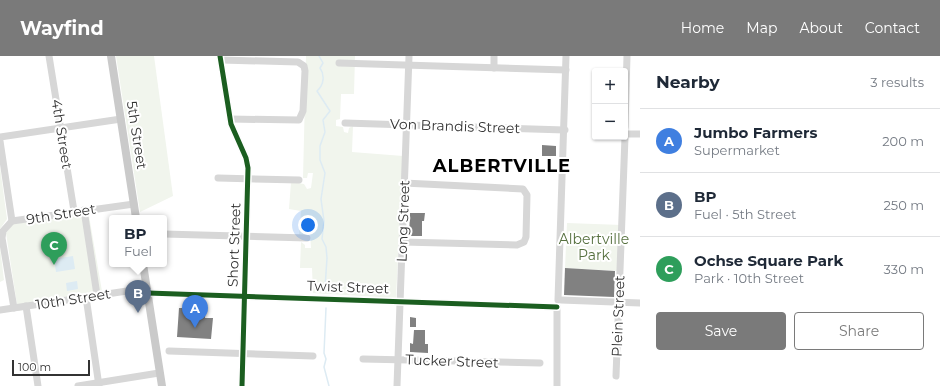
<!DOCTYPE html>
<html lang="en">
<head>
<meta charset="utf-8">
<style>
  :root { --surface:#fff; --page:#f2f2f3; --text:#1f2937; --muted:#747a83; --line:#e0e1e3; --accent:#7a7a7a }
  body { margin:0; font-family:Montserrat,sans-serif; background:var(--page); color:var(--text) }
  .controls { position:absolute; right:12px; top:12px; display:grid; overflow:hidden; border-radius:4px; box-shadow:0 1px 3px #0004 }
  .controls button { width:36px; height:36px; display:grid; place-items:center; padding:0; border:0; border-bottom:1px solid var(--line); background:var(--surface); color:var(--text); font:20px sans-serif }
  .scale { position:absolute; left:12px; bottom:10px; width:78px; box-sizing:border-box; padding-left:4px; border:2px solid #333; border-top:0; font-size:11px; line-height:14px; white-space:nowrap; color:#333; -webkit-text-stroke:3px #fff; paint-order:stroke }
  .you { position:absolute; left:308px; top:169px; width:14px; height:14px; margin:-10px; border:3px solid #fff; border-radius:50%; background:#1a73e8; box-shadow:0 0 0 6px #1a73e833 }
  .badge { display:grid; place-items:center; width:26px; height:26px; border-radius:50%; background:var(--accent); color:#fff; font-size:13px; font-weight:700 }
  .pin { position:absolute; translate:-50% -33px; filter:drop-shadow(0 1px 2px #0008) }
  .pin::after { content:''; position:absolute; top:21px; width:14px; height:12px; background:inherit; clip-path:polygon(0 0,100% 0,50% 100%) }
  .popup { position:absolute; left:109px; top:159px; width:58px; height:52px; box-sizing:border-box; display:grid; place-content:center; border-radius:4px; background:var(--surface); filter:drop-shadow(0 1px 3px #0005); font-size:13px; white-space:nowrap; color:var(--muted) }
  .popup b { font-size:15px; color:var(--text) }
  .popup::after { content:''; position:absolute; left:50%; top:100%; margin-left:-8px; border:8px solid transparent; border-top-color:var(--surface) }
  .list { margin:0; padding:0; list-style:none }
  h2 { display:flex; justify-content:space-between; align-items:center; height:52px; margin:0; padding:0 16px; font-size:17px }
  h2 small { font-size:13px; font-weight:400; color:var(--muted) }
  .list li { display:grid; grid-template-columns:26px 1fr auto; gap:12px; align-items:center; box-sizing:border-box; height:64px; padding:0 16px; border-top:1px solid var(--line) }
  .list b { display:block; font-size:15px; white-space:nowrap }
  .list p { margin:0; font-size:13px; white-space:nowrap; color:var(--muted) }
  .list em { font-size:13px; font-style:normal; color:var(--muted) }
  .actions { display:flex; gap:8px; padding:12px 16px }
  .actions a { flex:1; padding:9px 0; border:1px solid var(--accent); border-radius:4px; text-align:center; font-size:14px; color:var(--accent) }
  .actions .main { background:var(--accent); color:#fff }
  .map { position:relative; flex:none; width:640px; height:330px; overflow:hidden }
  header { display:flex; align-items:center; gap:24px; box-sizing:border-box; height:56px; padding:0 20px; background:var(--accent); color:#fff }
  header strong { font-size:19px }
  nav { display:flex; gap:22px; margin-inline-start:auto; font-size:14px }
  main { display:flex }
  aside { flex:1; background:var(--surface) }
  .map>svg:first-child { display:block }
</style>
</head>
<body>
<header>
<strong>Wayfind</strong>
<nav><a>Home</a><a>Map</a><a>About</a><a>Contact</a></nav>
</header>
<main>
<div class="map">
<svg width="640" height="330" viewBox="0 0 640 330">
  <rect width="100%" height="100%" fill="#fff"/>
  <g fill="#f1f5ed">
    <polygon points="116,0 154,0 173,140 140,156"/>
    <polygon points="306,0 355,0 354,38 341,38 340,63 336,64 336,70 343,71 344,76 348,77 349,72 353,70 352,96 403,100 396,242 313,237 312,212 300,212 301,186 305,189 305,192 311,192 310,176 305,175 305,179 299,180 301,155 289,153 291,126 304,128 307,133 311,132 313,117 308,117 307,122 303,122"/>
    <polygon points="0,111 7,163 0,173"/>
    <polygon points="88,154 103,241 18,255 6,177 16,164"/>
    <polygon points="567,167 622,169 619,215 565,212"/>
    <polygon points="0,191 4,224 0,226"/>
  </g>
  <g fill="#ddebf3">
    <polygon points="73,200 75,213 56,216 54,203"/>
    <polygon points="77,225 78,233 67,235 66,227"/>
  </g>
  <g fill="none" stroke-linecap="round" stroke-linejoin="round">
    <g stroke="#ddebf3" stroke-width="1.5">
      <path d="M319,0L323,7L320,12C325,19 324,29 317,35L330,55L323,64L325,76L320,90V104L325,117L321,143L324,165L322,183L326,191L327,202L325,232"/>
      <polyline points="326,252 324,297 326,303 324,311 329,330"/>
    </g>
  </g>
  <g fill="#818181">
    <polygon points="542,89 556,90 556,100 542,100"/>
    <polygon points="410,157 425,157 424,165 422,165 422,180 409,180"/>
    <polygon points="565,212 615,215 614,241 564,239"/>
    <polygon points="195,244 206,245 205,262 213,262 211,283 177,281 179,252 194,252"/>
    <polygon points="410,261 416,262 416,271 410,271"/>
    <polygon points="414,274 425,274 425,288 428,288 428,297 410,296 410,287 413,288"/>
  </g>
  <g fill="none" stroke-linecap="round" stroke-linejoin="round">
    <g stroke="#d7d7d7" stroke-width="7">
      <polyline points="49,0 74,155"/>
      <polyline points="220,0 231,68 246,102 248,112 242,330"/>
      <polyline points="221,4 298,6 304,10 305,15 303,55 299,64 230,63"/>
      <polyline points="339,7 566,14"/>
      <polyline points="494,12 494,0"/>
      <polyline points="345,67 565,74"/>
      <polyline points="625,71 627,0"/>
      <polyline points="625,78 640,78"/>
      <polyline points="0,81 121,63"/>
      <polyline points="0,85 12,165 3,175 2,182 14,252"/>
      <polyline points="218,122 299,124"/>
      <polyline points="84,154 97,239"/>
      <polyline points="12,165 134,148"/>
      <polyline points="164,178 307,182"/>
      <polyline points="403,186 517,189 524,186 526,181 527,139 523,133 404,127"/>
      <polyline points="148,237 557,251"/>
      <polyline points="86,241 99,330"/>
      <polyline points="558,244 566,0"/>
      <polyline points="561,244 640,247"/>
      <polyline points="26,250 38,330"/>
      <polyline points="0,254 147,232"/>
      <polyline points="169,295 313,300"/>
      <polyline points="363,303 540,307"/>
      <polyline points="616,320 625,81"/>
      <polyline points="78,330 159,317"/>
      <polyline points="397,330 409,0"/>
      <polyline points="557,330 557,251"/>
    </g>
    <g stroke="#cacaca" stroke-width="8">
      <polyline points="111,0 136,162"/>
      <polyline points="143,208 162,330"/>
    </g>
    <g stroke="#fff" stroke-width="8">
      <g id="cycleway">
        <polyline points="220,0 231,68 246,102 248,112 242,330"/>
        <polyline points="148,237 557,251"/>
      </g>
    </g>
    <use href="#cycleway" stroke="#1b5e20" stroke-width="5"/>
  </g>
  <g text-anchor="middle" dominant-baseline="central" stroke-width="4" stroke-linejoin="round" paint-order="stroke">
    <g font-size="14" fill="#333" stroke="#fff">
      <text transform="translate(455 70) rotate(2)">Von Brandis Street</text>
      <text transform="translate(62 78) rotate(81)">4th Street</text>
      <text transform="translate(137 79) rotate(81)">5th Street</text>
      <text transform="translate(61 158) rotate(-9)">9th Street</text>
      <text transform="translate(403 165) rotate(-88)">Long Street</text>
      <text transform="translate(234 189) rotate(-88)">Short Street</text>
      <text transform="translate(348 231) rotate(2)">Twist Street</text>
      <text transform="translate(73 243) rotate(-9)">10th Street</text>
      <text transform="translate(618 260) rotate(-88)">Plein Street</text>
      <text transform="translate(452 305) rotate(2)">Tucker Street</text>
    </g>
    <g font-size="14" fill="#56703f" stroke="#fff">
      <text x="594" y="183">Albertville<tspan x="594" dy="16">Park</tspan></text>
    </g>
    <g font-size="18" font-weight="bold" letter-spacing="1" fill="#000" stroke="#fff">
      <text x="502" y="110">ALBERTVILLE</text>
    </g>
  </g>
</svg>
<div class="controls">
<button>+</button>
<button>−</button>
</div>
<div class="scale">100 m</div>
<div class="you"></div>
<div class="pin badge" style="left:195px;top:272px;background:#3f7fe0">A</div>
<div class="pin badge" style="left:138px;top:257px;background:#5c6f8a">B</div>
<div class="popup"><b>BP</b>Fuel</div>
<div class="pin badge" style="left:54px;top:209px;background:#2e9e5b">C</div>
</div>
<aside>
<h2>Nearby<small>3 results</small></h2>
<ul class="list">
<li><span class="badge" style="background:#3f7fe0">A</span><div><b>Jumbo Farmers</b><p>Supermarket</p></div><em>200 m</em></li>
<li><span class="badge" style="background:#5c6f8a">B</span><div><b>BP</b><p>Fuel · 5th Street</p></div><em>250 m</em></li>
<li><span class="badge" style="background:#2e9e5b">C</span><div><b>Ochse Square Park</b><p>Park · 10th Street</p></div><em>330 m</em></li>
</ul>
<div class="actions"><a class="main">Save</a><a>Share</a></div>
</aside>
</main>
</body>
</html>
